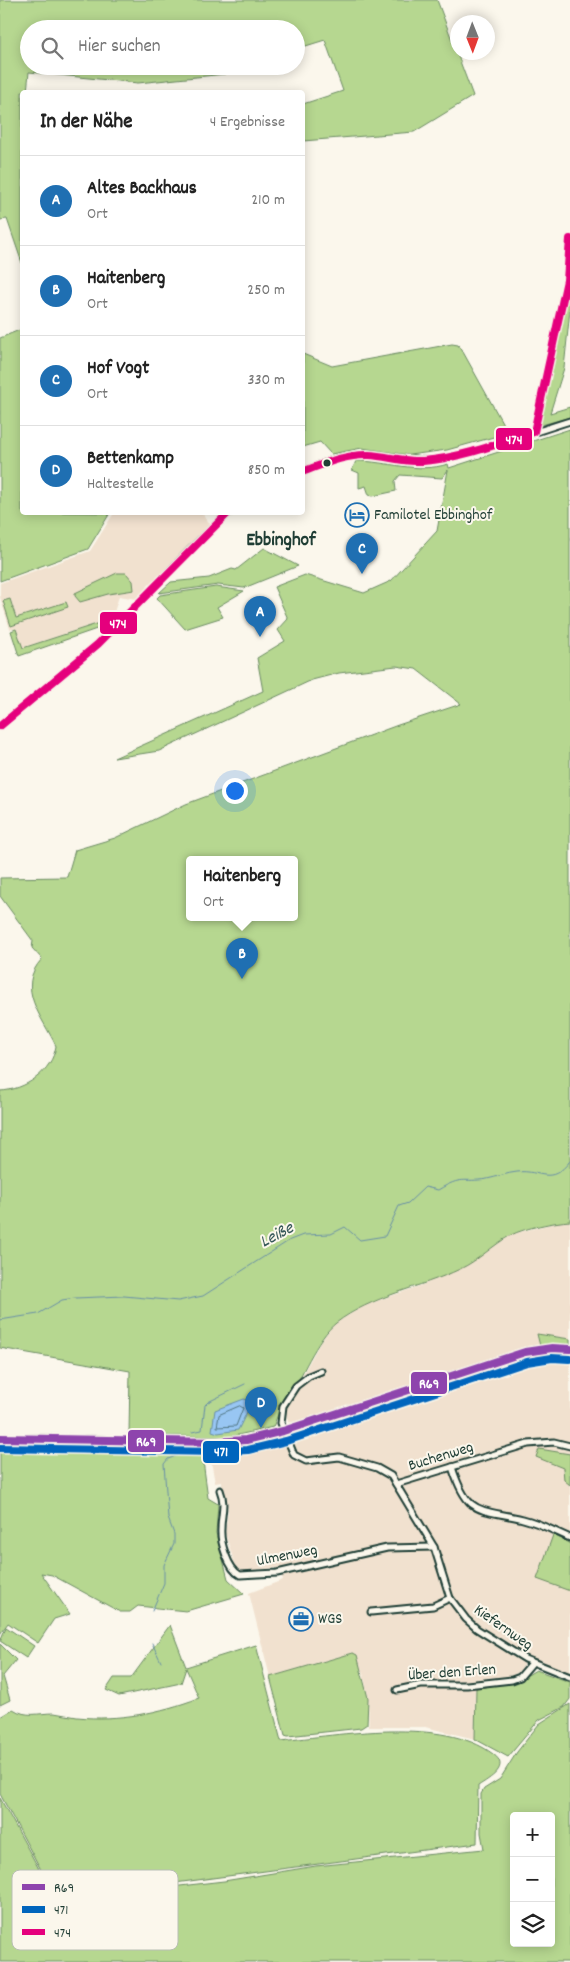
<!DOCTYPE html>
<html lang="de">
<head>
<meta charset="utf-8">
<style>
  :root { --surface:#fff; --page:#f6f6f6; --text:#222; --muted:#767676; --line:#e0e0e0; --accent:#1f6fb2 }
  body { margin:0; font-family:Dekko,sans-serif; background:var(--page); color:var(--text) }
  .controls { position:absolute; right:15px; bottom:15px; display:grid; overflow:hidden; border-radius:5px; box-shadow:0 2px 12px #0003 }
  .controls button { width:45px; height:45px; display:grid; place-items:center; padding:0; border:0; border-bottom:1px solid var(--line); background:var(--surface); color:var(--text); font:25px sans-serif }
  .compass { position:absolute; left:450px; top:15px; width:45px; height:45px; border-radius:50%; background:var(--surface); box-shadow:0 2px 12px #0003; rotate:179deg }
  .you { position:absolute; left:234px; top:790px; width:18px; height:18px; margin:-12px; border:4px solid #fff; border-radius:50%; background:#1a73e8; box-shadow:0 0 0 8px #1a73e833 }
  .badge { display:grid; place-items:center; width:32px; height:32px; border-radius:50%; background:var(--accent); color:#fff; font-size:16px; font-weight:700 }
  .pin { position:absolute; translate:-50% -41px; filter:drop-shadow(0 1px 2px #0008) }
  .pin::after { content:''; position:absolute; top:26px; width:18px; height:15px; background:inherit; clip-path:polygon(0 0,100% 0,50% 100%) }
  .popup { position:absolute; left:186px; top:856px; width:112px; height:65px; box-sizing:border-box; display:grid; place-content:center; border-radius:5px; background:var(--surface); filter:drop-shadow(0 1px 4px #0005); font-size:16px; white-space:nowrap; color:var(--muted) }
  .popup b { font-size:19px; color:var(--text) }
  .popup::after { content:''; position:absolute; left:50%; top:100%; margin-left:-10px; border:10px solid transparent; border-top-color:var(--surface) }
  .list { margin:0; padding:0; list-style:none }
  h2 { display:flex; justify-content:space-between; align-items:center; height:65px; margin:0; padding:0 20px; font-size:21px }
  h2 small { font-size:16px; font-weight:400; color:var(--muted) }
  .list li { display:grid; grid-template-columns:32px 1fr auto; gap:15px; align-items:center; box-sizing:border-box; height:90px; padding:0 20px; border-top:1px solid var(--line) }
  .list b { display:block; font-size:19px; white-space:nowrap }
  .list p { margin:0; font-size:16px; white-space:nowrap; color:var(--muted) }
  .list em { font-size:16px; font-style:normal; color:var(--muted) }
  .icon { flex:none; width:28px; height:28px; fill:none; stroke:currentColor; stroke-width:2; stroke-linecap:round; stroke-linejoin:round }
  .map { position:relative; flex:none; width:570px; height:1962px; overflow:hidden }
  .search { position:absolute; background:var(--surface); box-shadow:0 2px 12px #0003; left:20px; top:20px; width:285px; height:55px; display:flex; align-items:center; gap:12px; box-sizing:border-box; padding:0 18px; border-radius:28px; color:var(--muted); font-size:19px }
  .panel { position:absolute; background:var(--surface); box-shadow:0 2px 12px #0003; left:20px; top:90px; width:285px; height:425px; border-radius:5px }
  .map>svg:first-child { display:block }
</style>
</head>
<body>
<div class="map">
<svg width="570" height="1962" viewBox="0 0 570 1962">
  <rect width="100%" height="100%" fill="#fbf7ec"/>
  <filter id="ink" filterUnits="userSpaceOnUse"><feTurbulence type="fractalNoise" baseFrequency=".02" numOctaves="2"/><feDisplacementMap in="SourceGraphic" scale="10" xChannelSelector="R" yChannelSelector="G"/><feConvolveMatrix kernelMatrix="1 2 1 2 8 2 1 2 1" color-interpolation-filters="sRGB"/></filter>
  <g filter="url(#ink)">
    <g fill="#f1e1cf">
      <polygon points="114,513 202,513 210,524 137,599 119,596 112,619 22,648 16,629 10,629 0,597 0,583 90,551"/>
      <polygon points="570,1221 570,1339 537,1334 540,1346 329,1413 294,1423 288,1422 285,1409 288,1401 321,1341 334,1324 365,1305 417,1287 462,1268 512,1234 559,1222"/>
      <polygon points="543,1350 570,1352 570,1674 528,1657 520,1671 508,1678 476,1681 475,1739 425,1727 369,1727 368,1698 363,1673 353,1653 270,1677 249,1593 283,1580 279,1568 243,1571 236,1568 225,1533 228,1513 227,1498 221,1482 215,1483 209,1450 258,1448 496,1363"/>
    </g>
    <g fill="#b6d790" stroke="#6a8a62" fill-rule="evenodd">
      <polygon points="0,0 437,0 473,96 414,132 303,141 303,104 343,91 325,40 296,49 296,29 29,29 29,66 247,66 225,74 138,83 29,72 27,92 22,92 22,263 7,219 0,220"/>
      <polygon points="570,286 570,310 564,368 550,413 570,407 570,417 538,426"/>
      <polygon points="22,329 22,512 110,513 88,549 0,581 0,338"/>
      <polygon points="452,344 458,345 463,352 508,433 447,450 409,455 362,448 331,454 320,442 303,447 303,354 332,366"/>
      <path d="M570,429V1221C554,1222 525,1228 511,1235C493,1245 479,1260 460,1269C420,1288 371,1296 336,1323C317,1338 300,1379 288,1401L284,1399L273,1427L229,1437L129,1435L130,1371L0,1348V1091C25,1090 52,1072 56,1046C42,1016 15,988 42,959L32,948L33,941L0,896V878L67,877L75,850L115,838L186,804L398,725L461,704L416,669L396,666L339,673L312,680L159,751L114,758L263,691L257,658L285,641L278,630L288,619L274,587L305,575L364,593L391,581L437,531L448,470L442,478L400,475L395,481L396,491L373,496L369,495L366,486L359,488V473L352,470L356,461C387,461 417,474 448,464L449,468ZM190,860H294V918H190Z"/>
      <polygon points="264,548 298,566 244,588 218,585 159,593 171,582 209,578 232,569 236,570"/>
      <polygon points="117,573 126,573 133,581 134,590 108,594 80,602 75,596 75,593"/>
      <polygon points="216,587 244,591 217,607 223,617 185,629 157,598 160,595"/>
      <polygon points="10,599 16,618 66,602 68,607 11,626 3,601"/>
      <polygon points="112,619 111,624 19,656 11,631 16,629 23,648"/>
      <polygon points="537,1334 570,1339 570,1346 540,1346"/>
      <polygon points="0,1441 201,1446 208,1498 218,1504 216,1533 228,1579 244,1594 186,1611 138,1606 130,1612 120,1612 52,1575 41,1573 70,1614 54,1619 38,1643 8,1623 0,1634"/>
      <polygon points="539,1449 570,1454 570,1485 564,1480 563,1468 536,1457"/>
      <polygon points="553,1535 570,1543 570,1591 537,1579"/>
      <path d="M170,1625L186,1667L256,1645L281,1741C339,1735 443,1716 493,1754C511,1767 490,1778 478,1786L477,1843L84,1895L59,1903L0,1794V1717L13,1709C27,1718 38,1713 54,1713C62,1714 69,1716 77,1717C119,1721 159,1713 199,1698L186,1668L181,1683L119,1696L106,1690L114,1678H131Z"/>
      <polygon points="6,1627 34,1646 26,1658 0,1641"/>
      <polygon points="0,1644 16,1660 3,1676 10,1700 0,1705"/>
      <polygon points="353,1653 357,1655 368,1698 367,1724 361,1728 288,1736 285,1735 270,1677"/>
      <polygon points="536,1670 570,1682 570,1699 564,1707 539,1720 508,1757 475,1739 476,1688 516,1682"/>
      <path d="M570,1704V1962H0V1798L45,1880L60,1914L70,1903L145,1890L224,1881L316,1866L484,1849L481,1833V1794L484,1789L500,1779L517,1752L539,1724ZM514,1816H551V1943H514Z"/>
    </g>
    <polygon fill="#98c6f3" stroke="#688fa7" points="244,1399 263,1407 247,1412 238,1430 218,1433 212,1431 215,1410"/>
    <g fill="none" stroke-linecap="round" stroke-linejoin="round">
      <polygon stroke="#4f7480" stroke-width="1" points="240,1406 243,1408 236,1426 217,1427 219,1415"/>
      <g stroke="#688fa7" stroke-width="1">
        <path d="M0,1320L38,1314L62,1300L75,1298L124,1296L178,1301L203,1296L290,1240L303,1235L331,1234L345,1227L360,1240L385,1236L399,1206L408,1203L425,1187L438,1190C463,1175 462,1183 487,1179C497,1177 507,1173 517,1172C541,1169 550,1187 570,1161"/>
        <polyline points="192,1432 202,1430 205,1405 208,1402 245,1384"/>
        <polyline points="152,1611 164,1583 164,1565 174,1544 174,1534 168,1518 164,1464 168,1459 187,1452"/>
        <polyline points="152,1643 161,1662"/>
      </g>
      <g stroke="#1f3d34" stroke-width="9">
        <g id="minor">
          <polyline points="534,432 567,280 570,239"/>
          <path d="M302,472C322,464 343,454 365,455C387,455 408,462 430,460C478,454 524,435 570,421"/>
          <path d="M0,726C37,695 76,665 111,631C152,592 187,549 230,512"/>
          <polyline points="321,1371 309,1376 296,1386 283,1406 281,1423 294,1455 306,1461 339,1457 377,1468 391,1476 434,1547 450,1598 466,1619 477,1629 525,1659 570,1677"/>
          <path d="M452,1467C468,1517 479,1508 523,1519C540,1523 554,1531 570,1538"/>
          <polyline points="396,1484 528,1444 554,1442 570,1446"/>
          <path d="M220,1490C226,1505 221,1514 221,1529C220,1542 228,1569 240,1575L277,1573L387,1548L434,1547"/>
          <polyline points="371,1612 433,1606 450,1598"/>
          <polyline points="397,1690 421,1685 467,1685 512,1680 520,1677 532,1663"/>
        </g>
      </g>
      <g stroke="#1f3d34" stroke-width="10">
        <polyline id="major" points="0,1438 215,1442 246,1440 283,1431 525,1352 552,1348 570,1349"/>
      </g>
      <use href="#minor" stroke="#fbf7ec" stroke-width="5"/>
      <use href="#major" stroke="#fcde96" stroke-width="6"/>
      <g stroke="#fbf7ec" stroke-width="11">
        <polyline id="bus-1" points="0,1438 215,1442 246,1440 283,1431 525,1352 552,1348 570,1349"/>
      </g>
      <g stroke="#fbf7ec" stroke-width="11">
        <polyline id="bus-2" points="0,1448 215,1452 248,1450 286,1441 527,1362 552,1358 569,1359"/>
      </g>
      <g stroke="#fbf7ec" stroke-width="11">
        <g id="bus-3">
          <path d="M302,472C324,464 346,454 369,455C387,456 404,462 423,461C461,458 498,444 534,432L567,280L570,239"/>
          <polyline points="0,726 98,644 229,512"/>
        </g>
      </g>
      <use href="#bus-1" stroke="#8e44ad" stroke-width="8"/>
      <use href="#bus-2" stroke="#0065bd" stroke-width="8"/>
      <use href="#bus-3" stroke="#e5007d" stroke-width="8"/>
    </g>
  </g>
  <defs>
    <g id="hotel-ring" transform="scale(1.25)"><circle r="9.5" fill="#fbf7ec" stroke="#1f6fb2" stroke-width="1.5"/><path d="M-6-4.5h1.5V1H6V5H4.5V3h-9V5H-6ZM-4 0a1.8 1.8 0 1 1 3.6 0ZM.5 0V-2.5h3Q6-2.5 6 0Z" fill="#1f6fb2"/></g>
    <g id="office-ring" transform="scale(1.25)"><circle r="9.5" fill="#fbf7ec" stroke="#1f6fb2" stroke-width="1.5"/><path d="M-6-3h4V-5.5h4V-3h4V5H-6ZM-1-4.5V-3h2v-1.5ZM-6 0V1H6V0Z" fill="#1f6fb2"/></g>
  </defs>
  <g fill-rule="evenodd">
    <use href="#hotel-ring" x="357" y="515"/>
    <use href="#office-ring" x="301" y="1619"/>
  </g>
  <circle fill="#1f3d34" stroke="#fbf7ec" stroke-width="2" cx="327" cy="463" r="4.5"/>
  <g text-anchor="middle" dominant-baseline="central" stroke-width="4" stroke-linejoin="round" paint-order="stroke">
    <g font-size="16" fill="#1f3d34" stroke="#fbf7ec" text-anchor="start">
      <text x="374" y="515">Familotel Ebbinghof</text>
      <text x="318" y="1619">WGS</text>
    </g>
    <g font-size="16" fill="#1f3d34" stroke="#fbf7ec">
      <text transform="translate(441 1457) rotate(-17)">Buchenweg</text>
      <text transform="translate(287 1556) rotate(-11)">Ulmenweg</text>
      <text transform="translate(503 1628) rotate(35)">Kiefernweg</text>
      <text transform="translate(452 1673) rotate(-4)">Über den Erlen</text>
    </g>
    <g font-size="18" font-style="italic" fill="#37585a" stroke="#fbf7ec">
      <text transform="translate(277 1236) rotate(-28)">Leiße</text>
    </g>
    <g font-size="19" font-weight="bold" fill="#1f3d34" stroke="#fbf7ec">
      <text x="281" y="541">Ebbinghof</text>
    </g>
  </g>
  <rect x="12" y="1870" width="166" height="80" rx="8" fill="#fbf7ec" stroke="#b9bfb5" stroke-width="1"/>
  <rect x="22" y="1884" width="23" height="6" fill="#8e44ad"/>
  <rect x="22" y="1906" width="23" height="7" fill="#0065bd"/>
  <rect x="22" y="1929" width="23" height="6" fill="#e5007d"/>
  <g font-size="14" fill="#1f3d34">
    <text x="54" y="1892">R69</text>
    <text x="54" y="1914">471</text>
    <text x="54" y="1937">474</text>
  </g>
  <g stroke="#fbf7ec" stroke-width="2">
    <rect x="495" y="427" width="38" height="24" rx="5" fill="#e5007d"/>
    <rect x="99" y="611" width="39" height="24" rx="5" fill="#e5007d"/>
    <rect x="410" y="1371" width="38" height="24" rx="5" fill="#8e44ad"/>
    <rect x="127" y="1429" width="38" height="24" rx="5" fill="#8e44ad"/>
    <rect x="202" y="1440" width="38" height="24" rx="5" fill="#0065bd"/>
  </g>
  <g font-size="14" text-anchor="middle" font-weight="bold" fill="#fff">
    <text x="514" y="444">474</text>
    <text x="118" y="628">474</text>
    <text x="429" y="1388">R69</text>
    <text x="146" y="1446">R69</text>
    <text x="221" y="1456">471</text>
  </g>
</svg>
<div class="controls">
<button>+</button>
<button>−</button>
<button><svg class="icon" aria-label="layers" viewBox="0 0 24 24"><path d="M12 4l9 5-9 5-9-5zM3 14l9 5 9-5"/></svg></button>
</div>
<svg class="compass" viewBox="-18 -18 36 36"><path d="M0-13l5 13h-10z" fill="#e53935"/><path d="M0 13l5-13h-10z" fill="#767676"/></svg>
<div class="you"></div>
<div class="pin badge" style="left:260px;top:637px">A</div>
<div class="pin badge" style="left:242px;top:979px">B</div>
<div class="popup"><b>Haitenberg</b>Ort</div>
<div class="pin badge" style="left:362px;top:574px">C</div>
<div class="pin badge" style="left:261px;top:1428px">D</div>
<div class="search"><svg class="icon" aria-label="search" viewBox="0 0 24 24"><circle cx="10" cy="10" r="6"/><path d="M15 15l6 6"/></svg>Hier suchen</div>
<section class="panel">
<h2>In der Nähe<small>4 Ergebnisse</small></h2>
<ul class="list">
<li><span class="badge">A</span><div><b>Altes Backhaus</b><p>Ort</p></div><em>210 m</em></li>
<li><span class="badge">B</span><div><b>Haitenberg</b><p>Ort</p></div><em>250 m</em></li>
<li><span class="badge">C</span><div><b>Hof Vogt</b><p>Ort</p></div><em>330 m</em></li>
<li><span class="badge">D</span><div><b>Bettenkamp</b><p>Haltestelle</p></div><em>850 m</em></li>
</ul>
</section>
</div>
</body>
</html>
